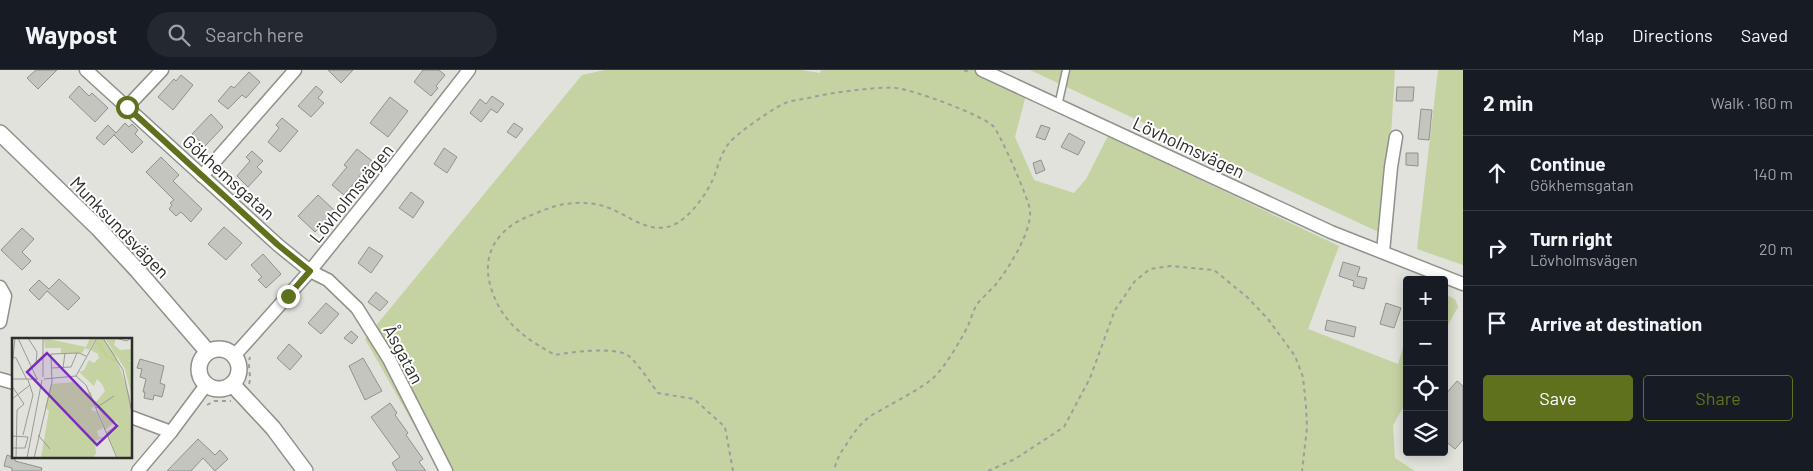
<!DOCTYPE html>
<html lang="en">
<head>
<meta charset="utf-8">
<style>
  :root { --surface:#171b24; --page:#242831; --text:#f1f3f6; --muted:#9ea1a6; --line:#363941; --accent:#60711d }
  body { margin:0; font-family:Barlow,sans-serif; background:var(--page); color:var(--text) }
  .controls { position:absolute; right:15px; bottom:15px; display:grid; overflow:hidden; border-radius:5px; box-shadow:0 2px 12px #0003 }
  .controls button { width:45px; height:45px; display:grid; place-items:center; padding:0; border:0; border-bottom:1px solid var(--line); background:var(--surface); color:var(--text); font:25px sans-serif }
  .stop { position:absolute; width:15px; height:15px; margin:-11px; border:4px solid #60711d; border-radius:50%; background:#fff }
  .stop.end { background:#60711d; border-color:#fff; box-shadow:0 1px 5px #0008 }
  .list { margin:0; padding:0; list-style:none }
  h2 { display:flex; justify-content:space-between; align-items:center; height:65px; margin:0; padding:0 20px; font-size:21px }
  h2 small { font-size:16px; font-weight:400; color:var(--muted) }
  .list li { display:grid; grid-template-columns:32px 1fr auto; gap:15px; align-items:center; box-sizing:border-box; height:75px; padding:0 20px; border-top:1px solid var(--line) }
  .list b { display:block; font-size:19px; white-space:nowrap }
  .list p { margin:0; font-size:16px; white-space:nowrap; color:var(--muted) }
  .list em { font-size:16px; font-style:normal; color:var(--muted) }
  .actions { display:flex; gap:10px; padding:15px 20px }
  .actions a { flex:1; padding:11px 0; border:1px solid var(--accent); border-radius:5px; text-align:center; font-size:18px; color:var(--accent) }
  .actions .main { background:var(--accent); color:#fff }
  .icon { flex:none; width:28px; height:28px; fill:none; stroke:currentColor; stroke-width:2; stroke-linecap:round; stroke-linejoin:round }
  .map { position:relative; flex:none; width:1463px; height:401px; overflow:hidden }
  header { display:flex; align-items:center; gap:30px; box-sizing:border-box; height:70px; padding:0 25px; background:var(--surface); border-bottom:1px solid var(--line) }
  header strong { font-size:24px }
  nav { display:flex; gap:28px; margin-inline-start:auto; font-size:18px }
  .search { width:350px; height:45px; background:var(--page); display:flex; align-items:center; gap:12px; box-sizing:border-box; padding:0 18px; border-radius:28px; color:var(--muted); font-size:19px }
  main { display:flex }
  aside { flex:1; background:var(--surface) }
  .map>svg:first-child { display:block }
</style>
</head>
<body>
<header>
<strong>Waypost</strong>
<div class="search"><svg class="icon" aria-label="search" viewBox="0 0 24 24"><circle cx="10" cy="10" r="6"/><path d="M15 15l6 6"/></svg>Search here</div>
<nav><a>Map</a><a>Directions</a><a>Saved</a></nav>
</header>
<main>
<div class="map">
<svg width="1463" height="401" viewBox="0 0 1463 401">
  <rect width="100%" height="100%" fill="#e1e2dc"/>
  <g fill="#c5d2a2">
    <polygon points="605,0 801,0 820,3 821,0 989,0 1028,17 1015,67 1034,110 1074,123 1086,109 1108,66 1339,176 1308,259 1398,294 1407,264 1407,331 1393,355 1395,388 1415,401 440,401 365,269 582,5"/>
    <polygon points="1030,0 1395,0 1385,165"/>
    <polygon points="1438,0 1463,0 1463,195 1417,179"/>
    <polygon points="1444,224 1455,229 1458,237 1444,262"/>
  </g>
  <g fill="#c4c5bf" stroke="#90928c">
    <polygon points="36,0 57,0 38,19 27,8"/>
    <polygon points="328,0 353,0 341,13"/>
    <polygon points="423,0 439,0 445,5 436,16 438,18 431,26 414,12"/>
    <polygon points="249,2 260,12 246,28 242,25 228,39 218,31 231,16 234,18"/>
    <polygon points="181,5 193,15 173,40 158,27 174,9 176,11"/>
    <polygon points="79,16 89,26 92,23 108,38 95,52 69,27"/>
    <polygon points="316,16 323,22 318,28 324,33 311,47 298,36"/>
    <polygon points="1397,17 1414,17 1413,31 1396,31"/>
    <polygon points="492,26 504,34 497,43 491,39 481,52 470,43 480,29 486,34"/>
    <polygon points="390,27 408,41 388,67 370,53"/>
    <polygon points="1421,39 1432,40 1429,70 1418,69"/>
    <polygon points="211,44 223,57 205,76 192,64"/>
    <polygon points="282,48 298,61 280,82 268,72 279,58 276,55"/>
    <polygon points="125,53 129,57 132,54 138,60 135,64 143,72 132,83 114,65 115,64 104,75 96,68 108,55 116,63"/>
    <polygon points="514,53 523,59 516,68 507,62"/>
    <polygon points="1041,55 1050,58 1045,70 1036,67"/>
    <polygon points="1069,63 1085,72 1078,85 1061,77"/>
    <polygon points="444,78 457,87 447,103 434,94"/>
    <polygon points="357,79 372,91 344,125 332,115 347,97 344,95"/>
    <polygon points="252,81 263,91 257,97 262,102 248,117 237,106 250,91 246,87"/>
    <polygon points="1406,83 1418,83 1418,96 1406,95"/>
    <polygon points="161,87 179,105 173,111 202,139 191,152 181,142 176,146 169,139 172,135 170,133 174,130 146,102"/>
    <polygon points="1041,90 1045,100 1036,104 1033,93"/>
    <polygon points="411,122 424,132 413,148 399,138"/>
    <polygon points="318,125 335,141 315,162 298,146"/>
    <polygon points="224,157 242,173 226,190 208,174"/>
    <polygon points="22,158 34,169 22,182 31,191 22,200 1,180"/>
    <polygon points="369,177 383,186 371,203 358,193"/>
    <polygon points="263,184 281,204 266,218 258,210 262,207 251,195"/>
    <polygon points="1343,192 1360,197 1357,206 1367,208 1364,219 1353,216 1354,211 1339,206"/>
    <polygon points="59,209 80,228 68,240 47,221 39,230 29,220 39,210 49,219"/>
    <polygon points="376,222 388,232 380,241 368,232"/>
    <polygon points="326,233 339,244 321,264 308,253"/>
    <polygon points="1386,233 1401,238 1394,258 1380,254"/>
    <polygon points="1327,250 1356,257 1354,267 1325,260"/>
    <polygon points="351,261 358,267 352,274 344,268"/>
    <polygon points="289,274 302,286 290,300 277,288"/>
    <polygon points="363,288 382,321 365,330 349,296"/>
    <polygon points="140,289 164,296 160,313 165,315 162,327 154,325 153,330 144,328 145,322 143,322 146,309 140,307 142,299 137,298"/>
    <polygon points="1457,311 1463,316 1463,370 1455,379 1444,370 1444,326"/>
    <polygon points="390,333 397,343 395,345 408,363 406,365 423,389 419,392 426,401 397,401 392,393 400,387 371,347"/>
    <polygon points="198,369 215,385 220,380 228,389 215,401 203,388 191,401 167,401"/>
    <polygon points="7,385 15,388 15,391 42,398 41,401 12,401 12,398 4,396"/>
  </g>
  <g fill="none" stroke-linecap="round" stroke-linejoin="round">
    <g stroke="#8f918b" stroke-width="9">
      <polyline id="service" points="1058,36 1066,0"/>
    </g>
    <g stroke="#8f918b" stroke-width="15">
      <g id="minor">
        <polyline points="86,0 278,175 310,201 328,210 357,238 389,289 446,401"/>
        <polyline points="982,0 1331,162 1463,214"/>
        <polyline points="127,37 162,0"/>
        <polyline points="202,106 295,0"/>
        <polyline points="1383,182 1391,97 1396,67"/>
        <polyline points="0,217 5,226 0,252"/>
        <polyline points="234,286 310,201 380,114 469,0"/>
        <polyline points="0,309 14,313"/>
        <polyline points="131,347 171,362"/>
        <polyline points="138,401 171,362 206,315"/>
      </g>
    </g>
    <g stroke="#8f918b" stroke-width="18">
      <g id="tertiary">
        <polyline points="0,63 98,158 138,201 208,282"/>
        <circle cx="219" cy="299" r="20"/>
        <polyline points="232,314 273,358 305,401"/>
      </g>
    </g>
    <g stroke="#9d9e9a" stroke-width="2" stroke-dasharray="4 4" stroke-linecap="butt">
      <polyline points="964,0 971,3"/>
      <path d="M249,314C252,306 247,297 250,287"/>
      <polyline points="207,335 214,331 231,331"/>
      <path d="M733,401L725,357L694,329L658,323C650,312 639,295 629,286C615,276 571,282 555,285C531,272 508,257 496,231C486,209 483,186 500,166C511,153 524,148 539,142C557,134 575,131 595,134C622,138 644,165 671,156C690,149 709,121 715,104C719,93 722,81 730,72C739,62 768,42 781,35C788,31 796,30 804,29C829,23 853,20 878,18C884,18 890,17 896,18C914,20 980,44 993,56C1000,63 1029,130 1030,140C1032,161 1010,196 997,213C991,220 983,227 977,234C973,241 971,249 968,256C960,271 945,298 932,309C920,319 902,328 888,336C882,340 874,343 868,348C859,355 852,365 846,375C840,383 836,391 834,401"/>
      <polyline points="988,401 1015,389 1064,357 1090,308 1115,240 1135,211 1150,199 1170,196 1214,200 1247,227 1268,249 1295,286 1303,307 1306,336 1307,358 1302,401"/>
    </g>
    <use href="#service" stroke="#fff" stroke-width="6"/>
    <use href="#minor" stroke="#fff" stroke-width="12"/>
    <use href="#tertiary" stroke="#fff" stroke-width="15"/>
  </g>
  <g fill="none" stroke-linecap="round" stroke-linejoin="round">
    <polyline stroke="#60711d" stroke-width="6" points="127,37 278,175 310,201 288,226"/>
  </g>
  <g text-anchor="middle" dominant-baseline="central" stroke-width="4" stroke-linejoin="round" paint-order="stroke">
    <g font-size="18" fill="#2d2e2b" stroke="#fff">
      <text transform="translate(1189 77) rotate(25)">Lövholmsvägen</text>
      <text transform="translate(229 107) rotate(42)">Gökhemsgatan</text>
      <text transform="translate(351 123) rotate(-51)">Lövholmsvägen</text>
      <text transform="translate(120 157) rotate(46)">Munksundsvägen</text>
      <text transform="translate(404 284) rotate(62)">Åsgatan</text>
    </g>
  </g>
  <g transform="translate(12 268)">
    <rect width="120" height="120" fill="#e1e2dc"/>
    <path d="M32,0L74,9L78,0H84L77,12L73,10L70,15H49V10H33ZM86,0H91L103,16L118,58L119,120H106L94,94L106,86L104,83L93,92L84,64L93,53L90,46L85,41L82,48L67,34L72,32L77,22L82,25L87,20L86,16L79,12ZM93,0L104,1L102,7L108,12L120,11V23L113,21L120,24V60L113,31ZM63,44L74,56L79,54L83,67L79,72L85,74L91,90L85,93L87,99H93L83,103L84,115L81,120H29L37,72L33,70L39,46Z" fill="#c5d2a2"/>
    <path fill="none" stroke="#c0d28b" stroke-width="2.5" d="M85,4L94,17L104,23"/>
    <path fill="none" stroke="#999a95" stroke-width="1" d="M6,0L25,41M16,0L25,14L24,26L19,29M31,0V39M91,0L111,32L120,75M103,0L115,3L119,0M0,19L4,20L15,42M0,29L3,0M39,30L59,29L65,15M51,30L53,15M64,38L85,0M0,41H26M32,41L64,38L74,47L105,120M0,48L12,66M0,61L18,47M84,70L102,58M11,97L21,57L16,42M26,97L38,111M0,98L16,99L13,110H0M4,120L5,72L12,66M15,120L30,42M22,120L40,44L39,16L67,15L74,18"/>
    <path fill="#7b2cbf" fill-opacity="0.15" stroke="#7b2cbf" stroke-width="2.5" d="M35,15L105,88L85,107L15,34Z"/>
    <rect width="120" height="120" fill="none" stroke="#2d2e2b" stroke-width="2.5"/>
  </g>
</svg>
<div class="controls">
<button>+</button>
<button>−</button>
<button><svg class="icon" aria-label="locate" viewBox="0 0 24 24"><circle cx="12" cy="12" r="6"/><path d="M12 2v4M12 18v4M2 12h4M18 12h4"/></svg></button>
<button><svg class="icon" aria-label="layers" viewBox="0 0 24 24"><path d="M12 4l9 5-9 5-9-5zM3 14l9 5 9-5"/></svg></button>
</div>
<div class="stop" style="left:127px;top:37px"></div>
<div class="stop end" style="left:288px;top:226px"></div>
</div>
<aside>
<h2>2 min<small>Walk · 160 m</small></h2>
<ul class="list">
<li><svg class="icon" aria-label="ahead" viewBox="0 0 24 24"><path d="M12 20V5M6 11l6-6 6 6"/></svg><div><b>Continue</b><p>Gökhemsgatan</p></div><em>140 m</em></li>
<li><svg class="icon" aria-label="right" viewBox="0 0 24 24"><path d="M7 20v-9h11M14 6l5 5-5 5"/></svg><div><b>Turn right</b><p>Lövholmsvägen</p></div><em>20 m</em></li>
<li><svg class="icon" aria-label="arrive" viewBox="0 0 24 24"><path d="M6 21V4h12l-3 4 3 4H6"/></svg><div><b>Arrive at destination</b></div></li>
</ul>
<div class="actions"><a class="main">Save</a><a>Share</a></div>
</aside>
</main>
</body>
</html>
